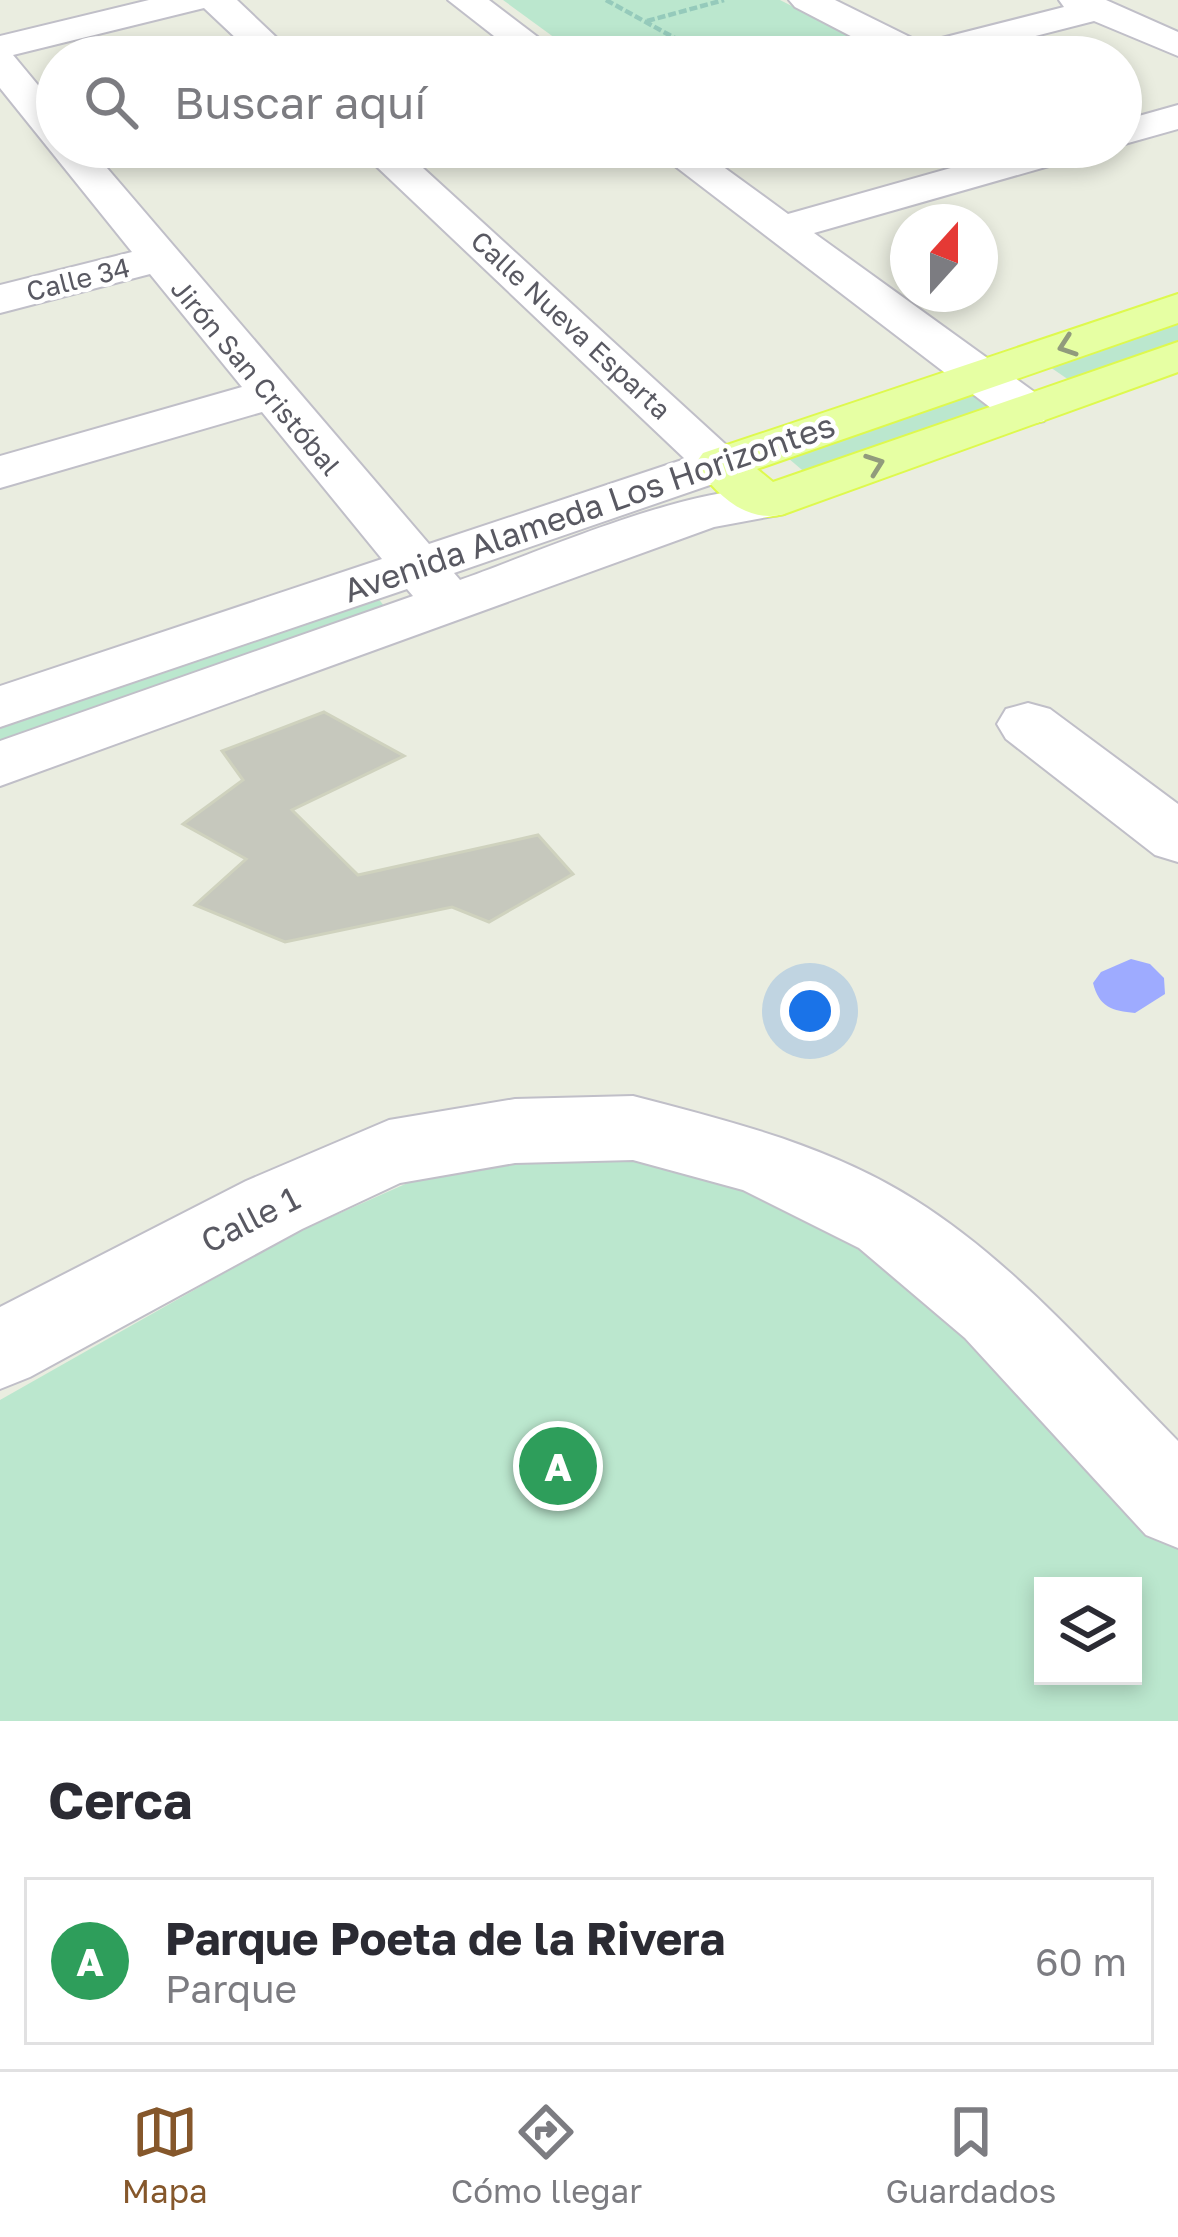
<!DOCTYPE html>
<html lang="es">
<head>
<meta charset="utf-8">
<style>
  :root { --surface:#fff; --page:#f2f2f3; --text:#2b2b33; --muted:#7c7c81; --line:#e1e1e2; --accent:#85572b }
  body { margin:0; font-family:"Golos Text",sans-serif; background:var(--page); color:var(--text) }
  .controls { position:absolute; right:36px; bottom:36px; display:grid; overflow:hidden; border-radius:0px; box-shadow:0 6px 18px #0003 }
  .controls button { width:108px; height:108px; display:grid; place-items:center; padding:0; border:0; border-bottom:3px solid var(--line); background:var(--surface); color:var(--text); font:60px sans-serif }
  .compass { position:absolute; left:890px; top:204px; width:108px; height:108px; border-radius:50%; background:var(--surface); box-shadow:0 6px 18px #0003; rotate:21deg }
  .you { position:absolute; left:810px; top:1011px; width:42px; height:42px; margin:-30px; border:9px solid #fff; border-radius:50%; background:#1a73e8; box-shadow:0 0 0 18px #1a73e833 }
  .badge { display:grid; place-items:center; width:78px; height:78px; border-radius:50%; background:var(--accent); color:#fff; font-size:39px; font-weight:700 }
  .pin { position:absolute; translate:-50% -50%; border:6px solid #fff; box-shadow:0 3px 12px #0006 }
  .list { margin:0; padding:0; list-style:none }
  h2 { display:flex; justify-content:space-between; align-items:center; height:156px; margin:0; padding:0 48px; font-size:51px }
  h2 small { font-size:39px; font-weight:400; color:var(--muted) }
  .list li { display:grid; grid-template-columns:78px 1fr auto; gap:36px; align-items:center; box-sizing:border-box; height:168px; margin:0 24px 24px; padding:0 24px; border:3px solid var(--line); border-radius:0px }
  .list b { display:block; font-size:45px; white-space:nowrap }
  .list p { margin:0; font-size:39px; white-space:nowrap; color:var(--muted) }
  .list em { font-size:39px; font-style:normal; color:var(--muted) }
  .icon { flex:none; width:66px; height:66px; fill:none; stroke:currentColor; stroke-width:2; stroke-linecap:round; stroke-linejoin:round }
  .map { position:relative; flex:none; width:1178px; height:1721px; overflow:hidden }
  .search { position:absolute; background:var(--surface); box-shadow:0 6px 18px #0003; left:36px; right:36px; top:36px; height:132px; display:flex; align-items:center; gap:30px; box-sizing:border-box; padding:0 42px; border-radius:66px; color:var(--muted); font-size:45px }
  .sheet { height:348px; background:var(--surface) }
  nav { display:flex; justify-content:space-around; align-items:center; box-sizing:border-box; height:168px; border-top:3px solid var(--line); background:var(--surface); font-size:33px; color:var(--muted) }
  nav a { display:grid; justify-items:center; gap:6px }
  nav .on { color:var(--accent) }
  .map>svg:first-child { display:block }
</style>
</head>
<body>
<div class="map">
<svg width="1178" height="1721" viewBox="0 0 1178 1721">
  <rect width="100%" height="100%" fill="#eaede0"/>
  <g fill="#bbe7ce" fill-rule="evenodd">
    <polygon points="503,0 780,0 880,51 855,57 581,57"/>
    <polygon points="1178,323 1178,343 1069,380 1050,367"/>
    <polygon points="972,393 993,409 808,475 788,458"/>
    <polygon points="377,597 392,616 0,753 0,727"/>
    <path d="M667,1158L788,1188L899,1258L1178,1533V1721H0V1400L293,1234L457,1161ZM1043,1586H1133V1676H1043Z"/>
  </g>
  <path fill="#9eabff" d="M1131,959L1150,964L1164,978L1165,994L1135,1013C1112,1011 1099,1007 1093,983L1101,972Z"/>
  <polygon fill="#c6c8bd" stroke="#cfd2be" stroke-width="3" points="324,712 404,756 292,810 358,875 538,835 573,874 489,922 452,907 285,942 195,905 246,859 183,824 243,780 222,751"/>
  <g fill="none" stroke-linecap="round" stroke-linejoin="round">
    <g stroke="#c0bfc8" stroke-width="4">
      <g id="minor">
        <path d="M149,0H237L297,57H256L204,8L13,55L57,108V147H89L429,544L685,459L356,147H400L747,464L739,475L454,573L460,580C535,554 712,474 784,492L792,503L784,514L714,527L0,786V741L413,596L407,589L0,727V686L382,559L262,412L0,488V456L242,387L150,274L0,313V285L132,252L0,88V36Z"/>
        <polygon points="448,0 489,0 564,57 521,57"/>
        <polygon points="789,0 835,0 922,43 1064,7 1059,0 1106,0 1178,32 1178,56 1094,21 954,57 891,57 795,7"/>
        <polygon points="1178,105 1178,129 1121,145 1121,121"/>
        <polygon points="650,147 696,147 788,214 1025,147 1090,147 1084,156 814,233 1044,399 1051,410 1044,421 1026,425 1008,421"/>
        <polygon points="1028,703 1050,709 1178,804 1178,862 1155,855 1006,739 997,724 1006,709"/>
        <path d="M633,1096C730,1121 830,1146 915,1200C1015,1263 1096,1358 1178,1441V1548L1146,1535L965,1338L859,1248L743,1190L633,1160L515,1163L400,1183L302,1229L30,1377L0,1389V1307L246,1181L389,1120L515,1099Z"/>
      </g>
    </g>
    <g stroke="#def94e" stroke-width="4">
      <path id="major" d="M1178,294V323L757,469L773,482L1178,342V372L784,514C746,524 716,494 695,464L703,453Z"/>
    </g>
    <g stroke="#95cabb" stroke-width="4.5" stroke-dasharray="8 3" stroke-linecap="butt">
      <polyline points="606,0 709,57"/>
      <polyline points="647,21 724,0"/>
    </g>
    <use href="#minor" fill="#fff" fill-rule="evenodd"/>
    <use href="#major" fill="#e6ffa3" fill-rule="evenodd"/>
  </g>
  <defs><path id="oneway-chevron" d="M-2-3.5L2.5 0L-2 3.5" fill="none" stroke-width="1.6" stroke-linecap="round" stroke-linejoin="round" transform="scale(3)"/></defs>
  <g stroke="#919b7c">
    <use href="#oneway-chevron" transform="translate(1067 346) rotate(161)"/>
    <use href="#oneway-chevron" transform="translate(875 464) rotate(-20)"/>
  </g>
  <g text-anchor="middle" dominant-baseline="central" stroke-width="9" stroke-linejoin="round" paint-order="stroke">
    <g font-size="27" fill="#595962" stroke="#fff">
      <text transform="translate(78 279) rotate(-14)">Calle 34</text>
      <text transform="translate(571 325) rotate(43)">Calle Nueva Esparta</text>
      <text transform="translate(256 377) rotate(50)">Jirón San Cristóbal</text>
    </g>
    <g font-size="33" fill="#595962" stroke="#fff">
      <text transform="translate(589 507) rotate(-19)">Avenida Alameda Los Horizontes</text>
      <text transform="translate(250 1219) rotate(-27)">Calle 1</text>
    </g>
  </g>
</svg>
<div class="controls">
<button><svg class="icon" aria-label="layers" viewBox="0 0 24 24"><path d="M12 4l9 5-9 5-9-5zM3 14l9 5 9-5"/></svg></button>
</div>
<svg class="compass" viewBox="-18 -18 36 36"><path d="M0-13l5 13h-10z" fill="#e53935"/><path d="M0 13l5-13h-10z" fill="#7c7c81"/></svg>
<div class="you"></div>
<div class="pin badge" style="left:558px;top:1466px;background:#2e9e5b">A</div>
<div class="search"><svg class="icon" aria-label="search" viewBox="0 0 24 24"><circle cx="10" cy="10" r="6"/><path d="M15 15l6 6"/></svg>Buscar aquí</div>
</div>
<section class="sheet">
<h2>Cerca<small></small></h2>
<ul class="list">
<li><span class="badge" style="background:#2e9e5b">A</span><div><b>Parque Poeta de la Rivera</b><p>Parque</p></div><em>60 m</em></li>
</ul>
</section>
<nav>
<a class="on"><svg class="icon" aria-label="map" viewBox="0 0 24 24"><path d="M3 6l6-2 6 2 6-2v14l-6 2-6-2-6 2zM9 4v14M15 6v14"/></svg>Mapa</a>
<a><svg class="icon" aria-label="directions" viewBox="0 0 24 24"><path d="M12 3l9 9-9 9-9-9zM9 14v-3h6M13 9l2 2-2 2"/></svg>Cómo llegar</a>
<a><svg class="icon" aria-label="saved" viewBox="0 0 24 24"><path d="M7 4h10v16l-5-4-5 4z"/></svg>Guardados</a>
</nav>
</body>
</html>
